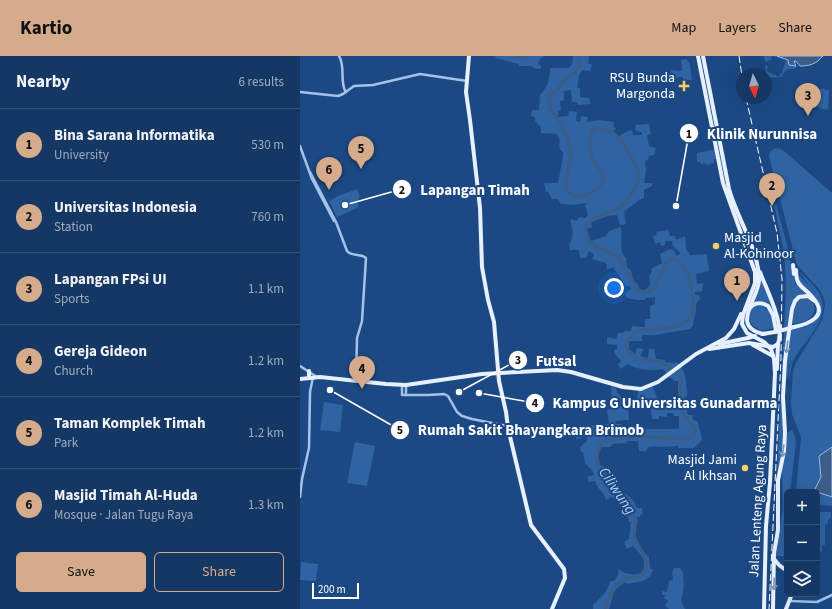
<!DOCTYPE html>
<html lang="en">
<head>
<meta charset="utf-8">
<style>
  :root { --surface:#153763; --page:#22426c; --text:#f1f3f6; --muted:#9dacbe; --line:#345178; --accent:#d6ab8b }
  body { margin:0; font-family:"Source Sans 3",sans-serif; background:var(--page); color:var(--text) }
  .controls { position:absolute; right:12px; bottom:12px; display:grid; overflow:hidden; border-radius:6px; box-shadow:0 4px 16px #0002 }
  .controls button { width:36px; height:36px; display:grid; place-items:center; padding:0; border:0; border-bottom:1px solid var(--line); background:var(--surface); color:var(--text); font:20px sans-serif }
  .compass { position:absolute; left:436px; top:12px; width:36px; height:36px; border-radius:50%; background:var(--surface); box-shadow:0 4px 16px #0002; rotate:175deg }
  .scale { position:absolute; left:12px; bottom:10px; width:47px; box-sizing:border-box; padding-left:4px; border:2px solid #fff; border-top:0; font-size:11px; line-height:14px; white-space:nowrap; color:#fff; -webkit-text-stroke:3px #1c4984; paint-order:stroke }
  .you { position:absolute; left:314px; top:232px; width:14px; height:14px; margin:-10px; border:3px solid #fff; border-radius:50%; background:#1a73e8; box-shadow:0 0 0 6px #1a73e833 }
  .badge { display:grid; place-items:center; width:26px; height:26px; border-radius:50%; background:var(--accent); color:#111; font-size:13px; font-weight:700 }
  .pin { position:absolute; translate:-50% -33px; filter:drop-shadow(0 1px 2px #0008) }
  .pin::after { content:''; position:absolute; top:21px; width:14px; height:12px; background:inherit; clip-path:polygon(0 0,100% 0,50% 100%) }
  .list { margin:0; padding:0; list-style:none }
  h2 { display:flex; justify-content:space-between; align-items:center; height:52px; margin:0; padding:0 16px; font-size:17px }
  h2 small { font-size:13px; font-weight:400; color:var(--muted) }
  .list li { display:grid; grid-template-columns:26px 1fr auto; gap:12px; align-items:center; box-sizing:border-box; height:72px; padding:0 16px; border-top:1px solid var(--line) }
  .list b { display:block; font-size:15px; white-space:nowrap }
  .list p { margin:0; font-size:13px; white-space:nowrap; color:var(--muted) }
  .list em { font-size:13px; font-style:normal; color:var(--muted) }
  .actions { display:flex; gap:8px; padding:12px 16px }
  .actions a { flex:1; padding:9px 0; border:1px solid var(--accent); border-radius:6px; text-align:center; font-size:14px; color:var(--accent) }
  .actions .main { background:var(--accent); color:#111 }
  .icon { flex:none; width:22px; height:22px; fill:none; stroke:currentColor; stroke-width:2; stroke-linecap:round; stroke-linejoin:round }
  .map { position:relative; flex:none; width:532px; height:553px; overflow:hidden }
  header { display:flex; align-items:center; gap:24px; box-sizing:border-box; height:56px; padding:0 20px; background:var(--accent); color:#111 }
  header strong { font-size:19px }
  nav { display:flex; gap:22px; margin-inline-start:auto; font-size:14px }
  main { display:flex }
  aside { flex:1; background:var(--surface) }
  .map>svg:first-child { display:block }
</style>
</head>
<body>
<header>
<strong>Kartio</strong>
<nav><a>Map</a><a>Layers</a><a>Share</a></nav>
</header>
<main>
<aside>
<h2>Nearby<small>6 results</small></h2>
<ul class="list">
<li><span class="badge">1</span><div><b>Bina Sarana Informatika</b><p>University</p></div><em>530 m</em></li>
<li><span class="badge">2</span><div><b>Universitas Indonesia</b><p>Station</p></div><em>760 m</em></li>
<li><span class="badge">3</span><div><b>Lapangan FPsi UI</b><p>Sports</p></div><em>1.1 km</em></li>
<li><span class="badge">4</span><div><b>Gereja Gideon</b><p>Church</p></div><em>1.2 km</em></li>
<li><span class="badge">5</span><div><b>Taman Komplek Timah</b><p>Park</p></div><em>1.2 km</em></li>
<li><span class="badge">6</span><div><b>Masjid Timah Al-Huda</b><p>Mosque · Jalan Tugu Raya</p></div><em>1.3 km</em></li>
</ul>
<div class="actions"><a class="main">Save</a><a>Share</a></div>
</aside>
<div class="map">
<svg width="532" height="553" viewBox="0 0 532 553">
  <rect width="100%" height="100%" fill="#1c4984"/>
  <g fill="#2f63a2">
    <polygon points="195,0 244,0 240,3 238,8 241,10 241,13 236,13 230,10 219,10 219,8 196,2"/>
    <path d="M273,0H289L288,7L292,9L290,15L282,14L278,21H279L277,31L280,33V41L289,42L291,48L278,49L277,46H272L271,34L264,35V44L260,45L261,54L258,55V61L268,60L269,55L277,56L276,65L280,66L281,60L288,61L287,66L299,64L314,66L313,69L316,73L312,77L318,81C322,78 327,75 332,74L333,79H342V76L336,75L335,69L349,68L351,78L347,79L349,90L356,92L354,99L349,100L348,104L345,105L346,113L344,127H352V130L344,134V142C336,144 333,151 324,155L326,168L320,169L317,159L308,160L291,166L292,171L287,173L291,185L306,180L309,175L321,171C323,181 318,196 326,202L327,211L331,215L334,226L337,227L340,234H345L350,229L349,220L352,215L351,213L362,207L360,198L370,193L373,194L377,200L381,197L373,190L372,185H365V189L361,190L360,186L355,188L353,180L357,179L356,176L368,174L370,180H375L376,184L385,180L386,193L390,199L407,198C407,204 409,209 409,215L396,218L397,228L403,227L402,235L395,236V239H399L400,243C393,248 398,253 395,259C394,264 393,265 393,270L390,273L356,279H342V285H330L329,286V293L335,298L337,292L344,293L340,300L348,302L349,293H354L356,303L365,304V306L373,307L377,306C384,315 385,316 386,327C386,334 390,338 384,343L388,359H392L393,364L398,366C398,373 402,377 402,384L394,392H378V390L357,391L354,390L348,391L346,395H339L338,385H327V387L313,388L310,391H301C296,397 298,403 301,410H304L308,421L313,420L315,428L318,427L321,434L333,444L337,452H342L343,458L340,459V461H337L338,466L335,468C334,481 339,493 349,501L350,512L353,514L350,521L343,525L327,528L326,526C311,534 314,539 309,553H293V549L305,537L311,525H314L318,519L319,513C325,519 336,520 343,516C346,502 342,500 333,490L327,493L324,486L329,483L331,466H329C327,454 322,449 312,441L306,444C304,436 297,433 295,425L289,426L287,421L294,419L292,414L285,407L283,396H281L280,391L287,385V380L276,383V372H285L286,370L309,368L307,354L313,353L311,331L316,332L317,337L327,346L332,347V352H328L329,364L315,365L316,368H321V373H379V360H374L373,357H367V361L359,360V363H352L351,353L347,349L337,346L338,335L345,334L353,331L359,347L358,351L363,352L378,342V325H374L372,322H370L363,313C352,315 337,314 328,308L320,313L318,308L321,305L315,298L314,294L317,293V289L307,288V281L316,283L318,277H323L324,275H331L332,270L345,271V263H350V250L355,248V241L345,242V244H337L327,242L325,238L331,233L329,230H326L313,211L307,214L306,207L292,203L294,198L289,195L286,202H280L279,194H270L269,189C274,180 273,174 270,164L272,163L276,165L280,161L285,162L288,159L285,150L287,148L284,147L274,149L261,148L258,143H252L248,136L246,135L244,127H258L263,100V96C255,90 264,86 256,78L241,77V71L235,65V61L231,60L232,54H239L240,39C249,29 249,25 250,12H269L272,8Z"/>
    <path d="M464,0H477L488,4L489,9L496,10L497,11L494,13C487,12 484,15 482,21L467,22L465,9L468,10L467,15L479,21L481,17H482L486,4L472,0L471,4L465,6Z"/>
    <polygon points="386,3 390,8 392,24 383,24 383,21 372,22 371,14 382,15 381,4"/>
    <path d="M501,30C508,36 515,37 523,32L526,35L529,33L528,54C514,52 506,43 499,32Z"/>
    <path d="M478,92L484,95L532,137V450L517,449V436H496L501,381L492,358L491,346L493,315L496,307L522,264L525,249L524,243L520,234L497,209L469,100C470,95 472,93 478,92Z"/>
    <polygon points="416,93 417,103 414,103 414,107 406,109 406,107 401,108 400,106 397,106 397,97"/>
    <polygon points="57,133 60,140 57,146 59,151 37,161 29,145 38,140"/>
    <path d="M476,148L488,193L495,227L511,240L495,243L488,270L484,271C486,245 487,217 483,191C480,177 477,163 474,149Z"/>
    <path d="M497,213C504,221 515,229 520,239C532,262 503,286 493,305C491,311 490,317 489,323C486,306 503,291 511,276L489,309L487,324H486L489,274C502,271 516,271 517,255C518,251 519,247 516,243C507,231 500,235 497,217C508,229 526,242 519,261C517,266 514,270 512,275C532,244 512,236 497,213Z"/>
    <polygon points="458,216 475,257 478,284 473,255 465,246 456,246 453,247 458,233"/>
    <path d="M504,242C517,243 518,258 507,264C503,267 497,267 492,268L493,253L497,245Z"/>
    <path d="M459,249C471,253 472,262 473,272L462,275L453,270L448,262L452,251Z"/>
    <polygon points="484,275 487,275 482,393 477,418"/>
    <polygon points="24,346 43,349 40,376 20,374"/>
    <polygon points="492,374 495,380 496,387 490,436 487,436 487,500 475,500 483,452 482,413 480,413 487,377"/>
    <polygon points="55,386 75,390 67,430 47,427"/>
    <polygon points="517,456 531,456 531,461 528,464 528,467 525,469 525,489 522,489 522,495 517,499"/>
    <polygon points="1,506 18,508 16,525 0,524"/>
    <polygon points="374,512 380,512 383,517 384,531 381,545 385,553 369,553 365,550 368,545 364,542 365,539 362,539 362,535 367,536 369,525 373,524 372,517"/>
  </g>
  <g fill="#3b5d87" stroke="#96beec">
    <path d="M477,0H523C516,8 510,10 500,10L496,5H494L496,10L489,9L488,4Z"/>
    <polygon points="532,391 532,441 514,435 521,421 519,400"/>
  </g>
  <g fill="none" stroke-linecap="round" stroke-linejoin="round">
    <g stroke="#3b5d87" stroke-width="3">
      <polyline points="216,0 221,2 226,0"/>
      <path d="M279,0C281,17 272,17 263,26C258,32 256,37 249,40L251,55C260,63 273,90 271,102C270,109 264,126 266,132C267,135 272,139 275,141C284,140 292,139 298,132C309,122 302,118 296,108C292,103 289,93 290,87C290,83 292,78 293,74C304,71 312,74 320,83C324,86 326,92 328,96C338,112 344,121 331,138C327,144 323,150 316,153C304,160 294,158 285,172L289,186L319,202L339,235L349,236L355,230L365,208L373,202C381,206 387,213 390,223C392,228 392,235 393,241C397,273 373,271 349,274C345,275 338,274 334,277C330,280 328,285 326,290C334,309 349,300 364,308C370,311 375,316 380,320L381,335L379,346L382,355L396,375L394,379L387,383L348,381L322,382L302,386L296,401L300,414L324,443L336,464L334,481L345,501L347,510L341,519C315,524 313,530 305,553"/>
    </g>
    <g stroke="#a3c3ea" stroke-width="2.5">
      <path d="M39,0C46,11 39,26 46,36"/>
      <polyline points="0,36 38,40 43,38 54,30 73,29 120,18 167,25"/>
      <polyline points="0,90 12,123 34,165"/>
      <path d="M10,116L36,166L47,195C52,201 61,197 66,202L62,265L57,282L56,325"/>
      <polyline points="0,310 17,321"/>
      <polyline points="102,329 102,339 129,339 144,338 148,340 157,356 162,360 172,363 207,370"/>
      <polyline points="106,339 106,329"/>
      <polyline points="0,441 2,423 9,392 10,336 13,321"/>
      <polyline points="490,545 517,546 532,539"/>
    </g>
    <g stroke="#e7f0fe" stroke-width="4">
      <polyline points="169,0 166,36 170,64 180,152 182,211 188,244 194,266 199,325 206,356 208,372 231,469 264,513 265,522 252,553"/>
      <polyline points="398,0 423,127 455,216 455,227 443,259 442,268 447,277 464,286 471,293 474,303 475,317 470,426 466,470 464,553"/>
      <path d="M403,0L429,133C437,162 459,194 459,224C459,242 429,271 464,278"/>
      <polyline points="493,209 494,218"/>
      <path d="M450,252C455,246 461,246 468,250L473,259L476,275"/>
      <path d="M494,271C509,268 529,260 513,242C509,236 501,232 498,226C496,222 496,218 496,214"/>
      <polyline points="462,278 475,276"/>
      <polyline points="419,288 448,282"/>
      <polyline points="453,289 473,300"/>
      <path d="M409,293L449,287L473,291L478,288C485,268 467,235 460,216"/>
      <polyline points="477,313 478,288"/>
      <polyline points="9,315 9,321"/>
      <polyline points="0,323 20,321 86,328 106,329 182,318 257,314 271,316 323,331 341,333 358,326 396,298 426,282 434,273 441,258"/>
      <polyline points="474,503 479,509 487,515"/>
      <polyline points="473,553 474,497 478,474 478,424 484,395 485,376 483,341 485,305 492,253 495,245 499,241 508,240 515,245"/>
      <polyline points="486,553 492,538"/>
    </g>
    <g stroke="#fff" stroke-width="1" stroke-dasharray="7 3" stroke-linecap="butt">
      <polyline points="439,0 442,20"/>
      <polyline points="446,42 477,177 482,223 481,303 469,553"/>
    </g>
    <g stroke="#e7f0fe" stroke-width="4">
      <polyline points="475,276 494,271"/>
      <polyline points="448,282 455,280"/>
    </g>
  </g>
  <defs><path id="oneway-shaft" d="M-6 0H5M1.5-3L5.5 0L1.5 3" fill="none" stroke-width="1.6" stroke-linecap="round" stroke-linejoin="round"/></defs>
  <g stroke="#7794bb">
    <use href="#oneway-shaft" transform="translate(487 291) rotate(97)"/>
    <use href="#oneway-shaft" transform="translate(483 395) rotate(98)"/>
    <use href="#oneway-shaft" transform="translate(474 528) rotate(93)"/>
  </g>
  <g fill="#fbcf60" stroke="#1c4984" stroke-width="1.5">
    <path d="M382 24h4v4h4v4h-4v4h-4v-4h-4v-4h4z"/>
    <circle cx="416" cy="190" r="4"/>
    <circle cx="445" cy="412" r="4"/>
  </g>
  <g text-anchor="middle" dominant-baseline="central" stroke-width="4" stroke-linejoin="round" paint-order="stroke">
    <g font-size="14" fill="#fff" stroke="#1c4984" text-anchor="end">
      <text x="375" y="22">RSU Bunda<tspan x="375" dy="16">Margonda</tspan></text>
      <text x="424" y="182" text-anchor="start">Masjid<tspan x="424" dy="16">Al-Kohinoor</tspan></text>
      <text x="437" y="404">Masjid Jami<tspan x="437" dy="16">Al Ikhsan</tspan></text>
    </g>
    <g font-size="14" fill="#fff" stroke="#1c4984">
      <text transform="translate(458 445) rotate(-87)">Jalan Lenteng Agung Raya</text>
    </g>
    <g font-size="15" font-style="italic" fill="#aecdf2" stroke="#1c4984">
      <text transform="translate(317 435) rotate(56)">Ciliwung</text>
    </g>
  </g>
  <path fill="none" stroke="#fff" stroke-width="1.5" d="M376 150L389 77M45 149L102 133M159 336L218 304M179 337L235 347M30 334L100 374"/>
  <g fill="#fff" stroke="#1c4984" stroke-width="1.5">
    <circle cx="376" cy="150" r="4"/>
    <circle cx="45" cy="149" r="4"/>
    <circle cx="159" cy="336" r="4"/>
    <circle cx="179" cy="337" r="4"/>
    <circle cx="30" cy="334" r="4"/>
    <circle cx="389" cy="77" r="10"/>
    <circle cx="102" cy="133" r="10"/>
    <circle cx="218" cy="304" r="10"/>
    <circle cx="235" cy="347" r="10"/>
    <circle cx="100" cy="374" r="10"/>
  </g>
  <g font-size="12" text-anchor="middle" font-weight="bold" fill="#111">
    <text x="389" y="82">1</text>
    <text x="102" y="138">2</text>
    <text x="218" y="308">3</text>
    <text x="235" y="351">4</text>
    <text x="100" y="378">5</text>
  </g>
  <g font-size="15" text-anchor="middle" font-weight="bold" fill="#fff" stroke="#1c4984" stroke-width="4" stroke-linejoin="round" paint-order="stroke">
    <text x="462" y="83">Klinik Nurunnisa</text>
    <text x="175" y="139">Lapangan Timah</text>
    <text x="256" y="310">Futsal</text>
    <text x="365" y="352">Kampus G Universitas Gunadarma</text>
    <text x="231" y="379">Rumah Sakit Bhayangkara Brimob</text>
  </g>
</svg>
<div class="controls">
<button>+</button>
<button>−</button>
<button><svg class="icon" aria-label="layers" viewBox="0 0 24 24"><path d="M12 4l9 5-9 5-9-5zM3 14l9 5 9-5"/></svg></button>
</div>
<svg class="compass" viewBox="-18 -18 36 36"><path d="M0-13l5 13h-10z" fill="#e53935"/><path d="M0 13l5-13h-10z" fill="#9dacbe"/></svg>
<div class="scale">200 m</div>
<div class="you"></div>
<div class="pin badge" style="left:437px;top:245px">1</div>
<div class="pin badge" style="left:472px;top:150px">2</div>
<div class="pin badge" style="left:508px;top:60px">3</div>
<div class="pin badge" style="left:62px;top:333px">4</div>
<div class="pin badge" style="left:61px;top:113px">5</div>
<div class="pin badge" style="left:29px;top:134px">6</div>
</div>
</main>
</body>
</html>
